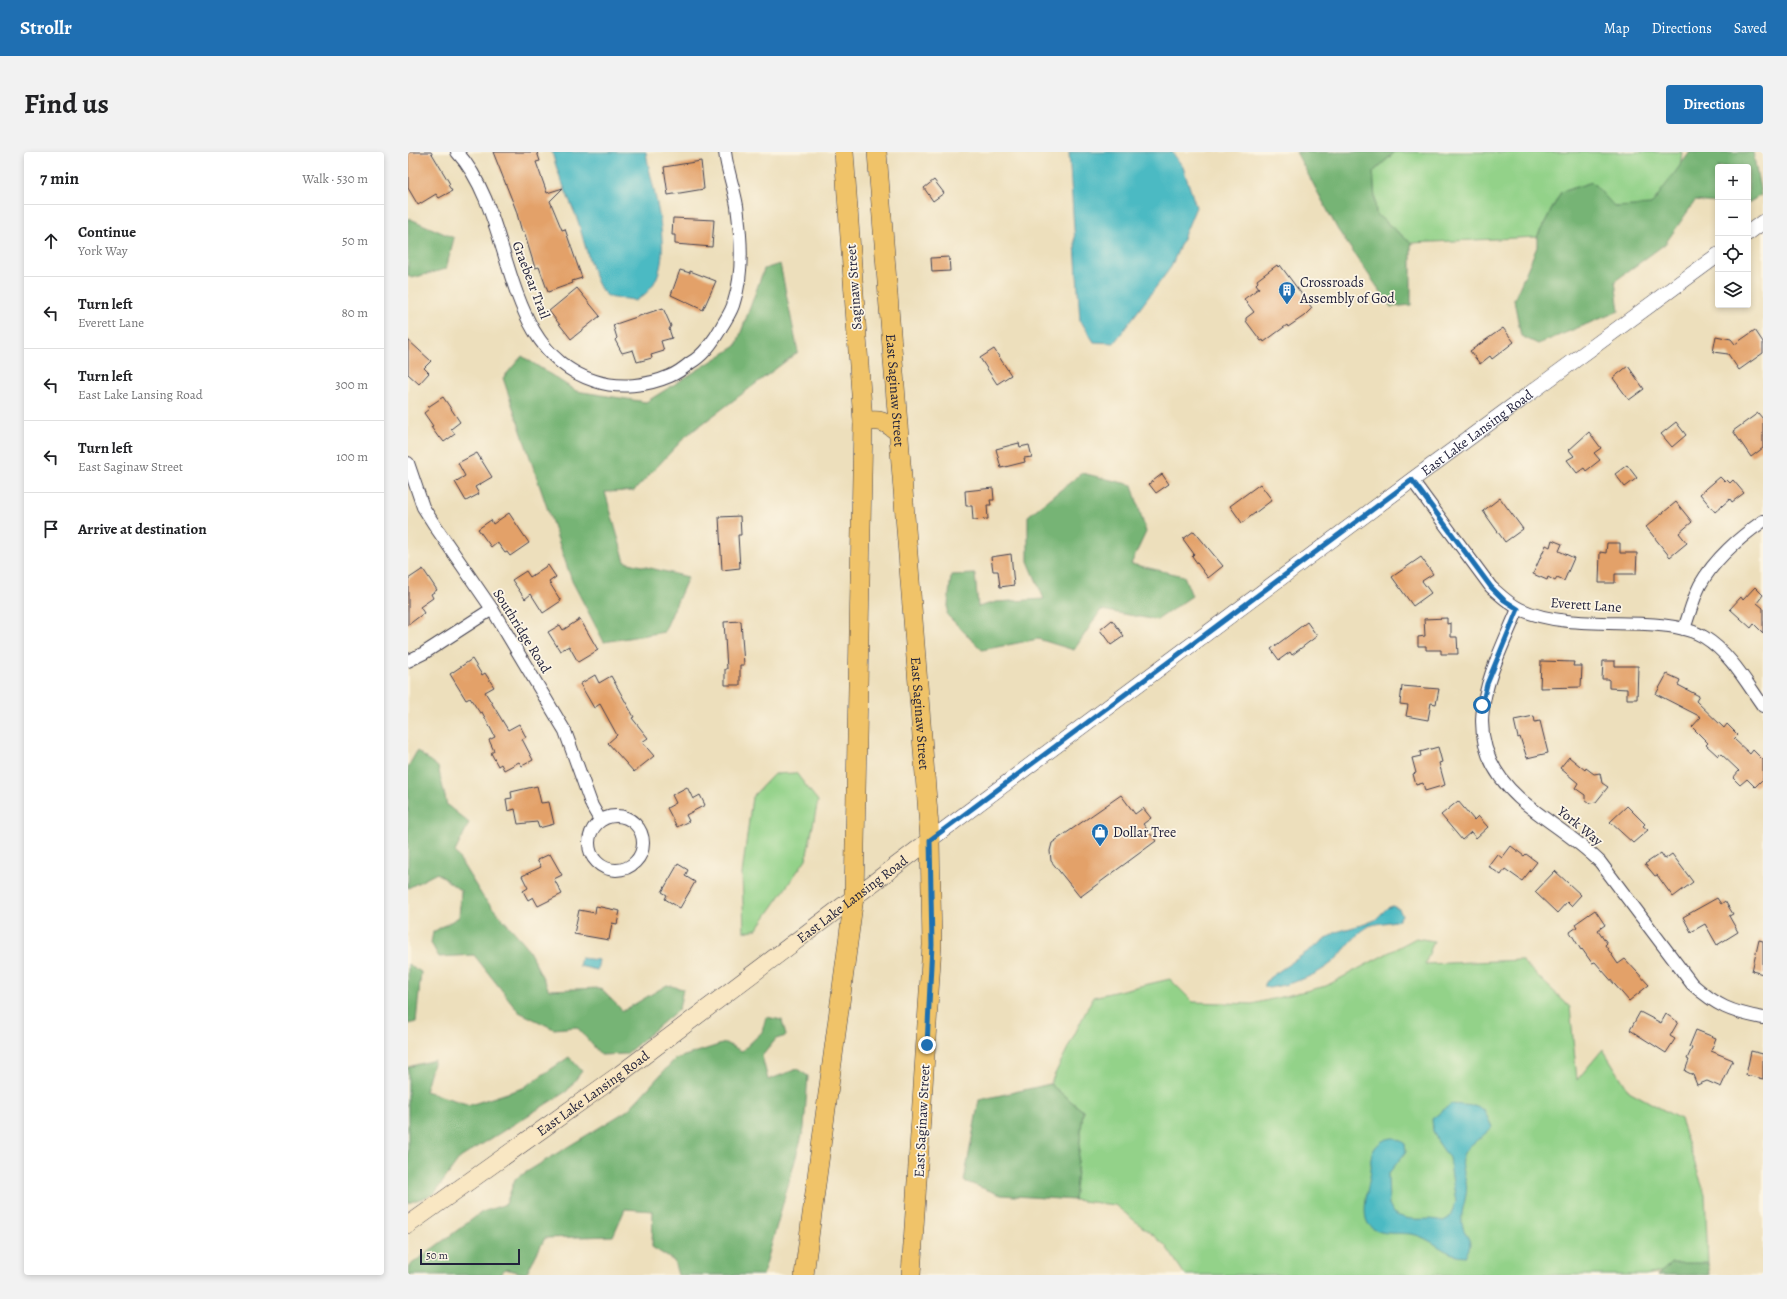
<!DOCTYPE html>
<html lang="en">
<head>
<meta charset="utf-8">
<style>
  :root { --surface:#fff; --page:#f2f2f2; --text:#202124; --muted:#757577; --line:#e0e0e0; --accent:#1f6fb2 }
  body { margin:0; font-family:Alegreya,serif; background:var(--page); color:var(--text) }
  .controls { position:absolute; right:12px; top:12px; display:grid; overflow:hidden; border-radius:4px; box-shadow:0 2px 6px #0003 }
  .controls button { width:36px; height:36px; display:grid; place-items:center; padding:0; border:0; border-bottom:1px solid var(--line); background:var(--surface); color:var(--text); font:20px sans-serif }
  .scale { position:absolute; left:12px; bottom:10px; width:100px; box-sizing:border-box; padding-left:4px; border:2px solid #22223b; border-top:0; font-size:11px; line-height:14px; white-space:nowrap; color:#22223b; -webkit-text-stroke:3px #fcf5e5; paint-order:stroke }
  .stop { position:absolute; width:12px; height:12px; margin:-9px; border:3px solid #1f6fb2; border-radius:50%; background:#fff }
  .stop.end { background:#1f6fb2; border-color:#fff; box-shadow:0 1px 4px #0008 }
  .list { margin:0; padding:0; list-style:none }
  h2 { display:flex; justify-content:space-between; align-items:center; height:52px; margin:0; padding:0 16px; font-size:17px }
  h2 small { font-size:13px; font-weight:400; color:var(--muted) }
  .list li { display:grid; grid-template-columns:26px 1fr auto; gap:12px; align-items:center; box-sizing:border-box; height:72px; padding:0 16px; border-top:1px solid var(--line) }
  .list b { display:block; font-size:15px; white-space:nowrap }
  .list p { margin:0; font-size:13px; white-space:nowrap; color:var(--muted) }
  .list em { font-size:13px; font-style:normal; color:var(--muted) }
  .icon { flex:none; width:22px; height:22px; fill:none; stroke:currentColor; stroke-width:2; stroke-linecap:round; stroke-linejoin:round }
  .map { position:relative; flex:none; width:1355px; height:1123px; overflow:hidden; border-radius:4px }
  header { display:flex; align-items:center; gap:24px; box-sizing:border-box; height:56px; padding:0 20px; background:var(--accent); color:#fff }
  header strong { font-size:19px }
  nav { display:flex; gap:22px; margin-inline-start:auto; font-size:14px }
  .intro { display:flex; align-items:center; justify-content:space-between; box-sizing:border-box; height:96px; padding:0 24px }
  h1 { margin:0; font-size:28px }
  .button { padding:10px 18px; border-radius:4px; background:var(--accent); color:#fff; font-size:14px; font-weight:700 }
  main { display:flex; gap:24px; padding:0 24px }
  aside { flex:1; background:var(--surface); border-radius:4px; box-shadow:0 2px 6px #0003 }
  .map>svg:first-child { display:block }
</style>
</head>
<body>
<header>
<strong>Strollr</strong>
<nav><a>Map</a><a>Directions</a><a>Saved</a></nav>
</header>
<div class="intro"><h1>Find us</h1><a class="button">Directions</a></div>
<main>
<aside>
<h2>7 min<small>Walk · 530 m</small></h2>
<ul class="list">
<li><svg class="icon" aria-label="ahead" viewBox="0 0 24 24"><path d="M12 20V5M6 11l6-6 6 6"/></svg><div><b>Continue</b><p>York Way</p></div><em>50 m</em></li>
<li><svg class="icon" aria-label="left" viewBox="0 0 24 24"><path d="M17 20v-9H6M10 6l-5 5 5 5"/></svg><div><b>Turn left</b><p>Everett Lane</p></div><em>80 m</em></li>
<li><svg class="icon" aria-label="left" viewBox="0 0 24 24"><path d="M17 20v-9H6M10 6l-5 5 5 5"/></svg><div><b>Turn left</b><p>East Lake Lansing Road</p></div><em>300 m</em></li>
<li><svg class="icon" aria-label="left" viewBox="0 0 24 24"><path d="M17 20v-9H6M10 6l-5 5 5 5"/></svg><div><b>Turn left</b><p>East Saginaw Street</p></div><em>100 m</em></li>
<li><svg class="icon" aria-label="arrive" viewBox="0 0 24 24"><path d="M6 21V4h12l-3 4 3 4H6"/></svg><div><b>Arrive at destination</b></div></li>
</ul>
</aside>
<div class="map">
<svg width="1355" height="1123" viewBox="0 0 1355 1123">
  <rect width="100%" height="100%" fill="#fcf5e5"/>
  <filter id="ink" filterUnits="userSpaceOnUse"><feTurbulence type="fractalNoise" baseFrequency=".025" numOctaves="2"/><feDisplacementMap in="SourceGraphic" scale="8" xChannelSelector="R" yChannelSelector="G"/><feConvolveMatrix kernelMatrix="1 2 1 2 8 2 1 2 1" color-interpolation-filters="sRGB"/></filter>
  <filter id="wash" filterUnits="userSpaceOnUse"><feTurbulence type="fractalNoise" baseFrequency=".012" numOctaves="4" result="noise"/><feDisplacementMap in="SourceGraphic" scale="16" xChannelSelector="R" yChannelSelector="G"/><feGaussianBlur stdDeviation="0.9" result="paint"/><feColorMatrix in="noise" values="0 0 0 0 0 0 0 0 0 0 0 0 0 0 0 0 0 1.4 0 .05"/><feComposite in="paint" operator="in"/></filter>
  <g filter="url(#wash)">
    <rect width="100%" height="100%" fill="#eddfbc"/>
    <g fill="#93d289" stroke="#5a7a62">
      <polygon points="987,0 1274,0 1272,15 1243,54 1207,55 1153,40 1129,85 1003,91 968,62 965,20"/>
      <polygon points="388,621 410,649 398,707 349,777 336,780 334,722 344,645 366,622"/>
      <polygon points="1008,786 1026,789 1017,812 1113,808 1162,855 1169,928 1195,897 1221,939 1272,967 1297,1042 1300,1111 1237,1123 777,1123 757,1093 707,1053 666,1048 675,959 642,932 685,845 762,827 785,850 844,852 918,834"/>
    </g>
    <g fill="#76b475" stroke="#4c6b58">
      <polygon points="888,0 987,0 965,20 968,62 1003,91 1003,153 983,155 930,78"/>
      <polygon points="1282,0 1345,0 1353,43 1340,51 1340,15 1310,15 1310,51 1287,49 1257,92 1207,129 1211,159 1130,192 1113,184 1106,148 1129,95 1129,85 1153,40 1184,30 1207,55 1243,53"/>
      <polygon points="0,66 46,86 38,117 4,126 0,124"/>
      <polygon points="372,112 390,200 278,284 226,339 197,340 217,410 280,425 256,480 196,490 164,429 95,226 114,204 168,239 238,250 328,194 356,117"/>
      <polygon points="674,321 724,333 738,380 723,412 776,424 784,444 749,468 693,458 666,498 630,487 574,498 539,463 543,423 567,422 570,455 588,450 636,447 620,409 620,364"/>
      <polygon points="9,599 30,615 39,653 61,671 47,700 75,745 118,793 141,838 192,836 215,859 259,833 275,837 271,857 218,902 193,903 169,875 146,877 111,860 66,803 31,805 23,791 25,780 51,765 53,739 29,721 0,736 0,615"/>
      <polygon points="0,812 13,820 8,870 0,872"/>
      <polygon points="358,865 374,868 378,884 368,887 354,904 360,928 389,917 400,924 396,976 355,1123 270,1123 266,1109 244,1095 245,1059 217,1057 205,1084 137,1086 118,1122 97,1117 92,1123 0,1123 1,1114 74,1060 98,1052 107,1027 220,958 267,907 317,891 334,899 354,880"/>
      <polygon points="161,905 174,919 159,939 52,1006 26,1042 0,1051 0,915 26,908 17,939 62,953 115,936"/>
      <polygon points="642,932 675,959 666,1048 593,1043 556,1029 571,948"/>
      <polygon points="1263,1111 1300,1111 1301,1123 1250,1123"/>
    </g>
    <g fill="#4cbac3" stroke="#376e7f">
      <path d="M144,0H238C244,42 277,123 227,149C216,144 205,150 196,141C186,131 175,85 170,69C161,46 150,24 144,0Z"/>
      <polygon points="661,0 764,0 775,15 788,55 763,115 706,191 686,190 672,168"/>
      <path d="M985,754L991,757L994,763L991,768C984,770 965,772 961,774C946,783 938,797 926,809C908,825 883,832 861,836L857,835V832L861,826L928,780L957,772L967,768L979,756Z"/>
      <polygon points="173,806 191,808 189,818 171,814"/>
      <path d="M1043,952L1066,954L1076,958L1084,975C1076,985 1060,992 1055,1003C1051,1013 1056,1021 1058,1030C1061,1044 1052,1057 1054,1070C1055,1085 1069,1087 1057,1104C1038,1104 1028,1090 1011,1084C996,1078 973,1086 962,1074C951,1064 962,1031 963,1018C964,1014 962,1010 963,1006C964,995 976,985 986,986C990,987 994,990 997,992L998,1000L980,1022L981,1053L985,1061C1005,1072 1017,1064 1035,1069L1041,1066L1048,1050L1041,1006L1030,990L1025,979L1024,967Z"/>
    </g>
    <g id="blocks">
      <g fill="#e3a169">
        <polygon points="0,0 23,0 42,32 40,33 44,39 31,46 28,42 10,53 0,36"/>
        <polygon points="85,0 129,0 132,9 128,10 139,41 155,36 142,49 154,78 157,77 174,126 164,129 165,131 140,140 131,115 127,116 116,80 114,80 108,58"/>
        <polygon points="293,9 296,37 260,43 256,15"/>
        <polygon points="526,28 536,41 525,49 516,36"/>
        <polygon points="265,66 306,68 304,95 267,92 267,83 264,83"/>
        <polygon points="541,105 542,119 524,120 523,106"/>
        <polygon points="869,113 870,115 872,113 904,156 896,164 880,175 879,173 856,190 855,188 853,189 838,169 838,166 846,160 836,147 851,136 848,132 850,130 849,128"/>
        <polygon points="272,118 282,121 282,119 308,129 295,158 263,143"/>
        <polygon points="169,136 192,164 163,187 141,159"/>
        <polygon points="255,156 263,174 261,177 264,186 253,189 256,199 243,203 244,206 229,210 225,198 214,201 207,188 209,186 205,173"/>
        <polygon points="1095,176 1106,190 1084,207 1082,204 1072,212 1062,199"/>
        <polygon points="1347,178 1355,190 1355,201 1331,218 1320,202 1305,200 1308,184 1323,187 1327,192"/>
        <polygon points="0,188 23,209 16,216 21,221 11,232 0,222"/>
        <polygon points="586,197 603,223 589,232 572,206"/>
        <polygon points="1220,214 1236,237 1221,248 1205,226"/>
        <polygon points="35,245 52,270 43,277 47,282 36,290 32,285 31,286 23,275 25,274 16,261 21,257 20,255"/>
        <polygon points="1350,261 1355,267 1355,296 1343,305 1325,279"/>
        <polygon points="1268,270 1278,283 1264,295 1253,282"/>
        <polygon points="1181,280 1193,296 1186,301 1192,308 1178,319 1176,316 1169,321 1159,308 1166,304 1161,298"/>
        <polygon points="611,291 612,295 621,293 624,305 616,306 617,310 593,316 588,297"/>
        <polygon points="69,301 84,325 67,335 71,342 58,349 47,330 57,324 50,311"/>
        <polygon points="1219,313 1229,326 1217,335 1207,322"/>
        <polygon points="754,322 761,332 748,341 741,332"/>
        <polygon points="1312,325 1317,330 1319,328 1322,331 1325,328 1336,341 1324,350 1322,347 1307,360 1292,342"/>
        <polygon points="852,332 864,348 834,371 822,354"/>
        <polygon points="585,336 586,348 582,348 583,353 579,353 580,367 565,368 564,354 558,354 557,339"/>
        <polygon points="1092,346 1115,377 1097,390 1075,359"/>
        <polygon points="1268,350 1284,370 1271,381 1279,391 1262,405 1238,375"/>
        <polygon points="101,361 121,391 102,404 99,400 97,401 89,390 83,395 70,377 83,368 85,372"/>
        <polygon points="332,364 333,383 330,383 332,416 314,418 311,365"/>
        <polygon points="786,379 815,414 800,426 784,404 786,402 775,387"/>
        <polygon points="1144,388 1154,392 1151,399 1166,406 1156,429 1149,426 1147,429 1140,425 1139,428 1125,422 1138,393 1142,395"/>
        <polygon points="1199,391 1212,391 1212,401 1229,401 1228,422 1207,422 1207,431 1191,431 1192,400 1198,401"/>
        <polygon points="603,402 606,433 592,435 590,419 585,419 583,405"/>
        <polygon points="1013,405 1025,422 1014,429 1023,441 1005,454 984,425"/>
        <polygon points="140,413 148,425 141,430 153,449 135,461 123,442 117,447 104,428 118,419 122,425"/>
        <polygon points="15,417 29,438 23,442 25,446 12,455 16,461 0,473 0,427"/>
        <polygon points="1347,435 1355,443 1349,451 1355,456 1355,481 1346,472 1343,476 1322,457 1333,445 1335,448"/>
        <polygon points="1039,466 1039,472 1043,471 1043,485 1049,485 1050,502 1033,502 1033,498 1018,498 1018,494 1010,494 1010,485 1017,484 1016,467"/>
        <polygon points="172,467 190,498 170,510 161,494 152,499 140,480 152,473 155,478"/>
        <polygon points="704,468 716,484 703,493 692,478"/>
        <polygon points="333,469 336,513 332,513 332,533 317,533 317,517 319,517 316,470"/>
        <polygon points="899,470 909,484 884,503 882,500 871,508 863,497"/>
        <polygon points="64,507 74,523 77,521 86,535 77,540 100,578 111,572 118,585 114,587 125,608 114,614 111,610 96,618 93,612 90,614 83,601 86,599 81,588 87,585 74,560 72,561 62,546 58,548 42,522"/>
        <polygon points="1133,509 1166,510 1165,514 1174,514 1173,535 1132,536"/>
        <polygon points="1195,509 1207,509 1207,514 1230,514 1229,547 1219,547 1219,537 1201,536 1201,527 1194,527"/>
        <polygon points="1259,522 1272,528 1270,533 1291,544 1288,549 1316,576 1319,572 1330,583 1326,587 1342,602 1345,598 1355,608 1355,627 1347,635 1339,627 1332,633 1325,626 1331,619 1312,601 1310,604 1298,593 1300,591 1284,575 1293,565 1248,542"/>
        <polygon points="187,523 191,531 203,524 226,565 224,566 240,586 234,590 246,604 226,620 200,591 209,583 192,552 186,556 172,532"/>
        <polygon points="994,534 1031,537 1028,552 1023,551 1020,568 998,564 1000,553 992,552"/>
        <polygon points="1126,564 1127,570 1132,569 1140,601 1119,606 1112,585 1110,586 1106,568"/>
        <polygon points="1030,595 1034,610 1031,611 1037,633 1017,639 1015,631 1008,633 1005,622 1008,621 1004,606 1013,604 1012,600"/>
        <polygon points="1161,605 1177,618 1178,616 1186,622 1192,621 1194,631 1200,635 1188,650 1182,651 1177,647 1177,643 1167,636 1170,631 1152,616"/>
        <polygon points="129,634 133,651 141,650 146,672 131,676 129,670 110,672 107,657 100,659 98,647 104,646 103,640"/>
        <polygon points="279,635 285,647 292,643 297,653 278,663 281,669 269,675 259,656 268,651 264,643"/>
        <polygon points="713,643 727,662 735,656 743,666 735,672 748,689 672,745 643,709 642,699 644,691"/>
        <polygon points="1050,649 1066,668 1070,664 1080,675 1068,686 1063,680 1054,688 1033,663"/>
        <polygon points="1219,654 1237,672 1235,674 1240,678 1225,691 1202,670"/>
        <polygon points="1103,694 1116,704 1118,702 1129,710 1114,729 1097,717 1093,723 1080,714 1089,702 1094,706"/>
        <polygon points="1253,701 1257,707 1264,702 1285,730 1265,745 1249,723 1247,724 1237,712"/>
        <polygon points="142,702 154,723 146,727 154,742 130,754 125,745 120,748 115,739 120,736 114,724 133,715 129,708"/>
        <polygon points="270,712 280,718 277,724 287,730 272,756 257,747 259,743 254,740"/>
        <polygon points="1147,719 1173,743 1163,754 1159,750 1149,761 1127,740"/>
        <polygon points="1309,746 1313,752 1317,749 1325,762 1321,764 1330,780 1309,793 1297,772 1283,780 1275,765"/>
        <polygon points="188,754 212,759 209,772 204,771 201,788 166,782 171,758 187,761"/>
        <polygon points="1187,758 1197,773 1190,778 1199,791 1197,793 1210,812 1217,807 1241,833 1221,849 1187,810 1184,811 1174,797 1173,798 1162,780 1169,775 1167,772"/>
        <polygon points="1351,788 1355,789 1355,822 1344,819"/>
        <polygon points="1232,860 1253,871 1258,862 1270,870 1262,884 1267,887 1258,901 1222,878"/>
        <polygon points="1288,878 1308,886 1303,899 1325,908 1313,935 1299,929 1289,933 1285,923 1277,919 1281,908 1279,907 1284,896 1281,895"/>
        <polygon points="1343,899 1355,902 1355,927 1338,923"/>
      </g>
    </g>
  </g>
  <g filter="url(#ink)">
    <use href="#blocks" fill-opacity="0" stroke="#403e4e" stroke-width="1"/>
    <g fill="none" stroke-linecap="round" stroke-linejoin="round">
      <g stroke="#403e4e" stroke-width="14">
        <g id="minor">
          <path d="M49,0C109,66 90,198 187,229C211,237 239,234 262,224C269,221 276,216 282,211C295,204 307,187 314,174C318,167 324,159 326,150C336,119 333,85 329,54C326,36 319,18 317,0"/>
          <polyline points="0,311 15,355 29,377 84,457 157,579 184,654 192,668"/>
          <path d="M1004,328L1083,435C1092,443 1101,452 1112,457C1148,474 1198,470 1237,472C1257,473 1279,475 1296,485C1322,501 1338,530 1355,554"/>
          <path d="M1110,457C1082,524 1045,586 1111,646C1137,669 1166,684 1192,710L1284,832C1309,854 1323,860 1355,866"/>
          <path d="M1276,477C1281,463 1285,447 1292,433C1307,406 1331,386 1355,369"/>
          <polyline points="0,509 16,501 84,457"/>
          <circle cx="208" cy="691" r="27"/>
        </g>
      </g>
      <g stroke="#403e4e" stroke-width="16">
        <g id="tertiary">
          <polyline points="1340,81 1355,70"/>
          <path id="s1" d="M522,688L1004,328L1310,103"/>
        </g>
      </g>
      <g stroke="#403e4e" stroke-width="18">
        <g id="secondary">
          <path id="s2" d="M0,1073L212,922L522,688"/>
        </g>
      </g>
      <g stroke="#403e4e" stroke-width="20">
        <g id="primary">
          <path id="s3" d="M469,0L522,688L524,793L503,1123"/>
          <path d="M455,270C472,267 477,269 490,280"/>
          <polyline points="396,1123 446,745 455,270 436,0"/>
        </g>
      </g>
      <use href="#minor" stroke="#fff" stroke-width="12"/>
      <use href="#tertiary" stroke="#fff" stroke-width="15"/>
      <use href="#secondary" stroke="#f9e7c3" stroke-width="17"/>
      <use href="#primary" stroke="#f0c369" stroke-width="19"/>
    </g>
  </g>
  <g fill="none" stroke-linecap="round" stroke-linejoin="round" filter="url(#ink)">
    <polyline stroke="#1f6fb2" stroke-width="5" points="519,893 524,793 522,688 1004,328 1083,435 1096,448 1110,457 1079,532 1074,553"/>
  </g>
  <defs>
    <g id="building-pin" transform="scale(0.9)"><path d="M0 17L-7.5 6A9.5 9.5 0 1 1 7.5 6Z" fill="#1f6fb2" stroke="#fcf5e5"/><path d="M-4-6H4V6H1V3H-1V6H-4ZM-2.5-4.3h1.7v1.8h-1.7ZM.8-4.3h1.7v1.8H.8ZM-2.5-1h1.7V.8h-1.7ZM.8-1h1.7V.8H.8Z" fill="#fff"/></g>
    <g id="shop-pin" transform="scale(0.9)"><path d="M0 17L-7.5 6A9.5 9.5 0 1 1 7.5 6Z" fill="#1f6fb2" stroke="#fcf5e5"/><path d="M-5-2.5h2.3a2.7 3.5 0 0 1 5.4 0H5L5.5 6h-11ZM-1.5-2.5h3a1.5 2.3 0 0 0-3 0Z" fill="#fff"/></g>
  </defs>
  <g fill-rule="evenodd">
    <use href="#building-pin" x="879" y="138"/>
    <use href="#shop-pin" x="692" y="680"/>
  </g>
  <g text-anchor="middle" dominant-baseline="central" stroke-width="3.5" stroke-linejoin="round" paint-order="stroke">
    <g font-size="14" fill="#22223b" stroke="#fcf5e5">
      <text transform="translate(123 128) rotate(69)">Graebear Trail</text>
      <text transform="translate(446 135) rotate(-94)">Saginaw Street</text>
      <text stroke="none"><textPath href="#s3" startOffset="239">East Saginaw Street</textPath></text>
      <text stroke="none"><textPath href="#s1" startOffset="682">East Lake Lansing Road</textPath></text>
      <text transform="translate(1178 453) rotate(4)">Everett Lane</text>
      <text transform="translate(114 479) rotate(58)">Southridge Road</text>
      <text stroke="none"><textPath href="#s3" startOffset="563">East Saginaw Street</textPath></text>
      <text transform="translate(1172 674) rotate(39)">York Way</text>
      <text stroke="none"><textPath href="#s2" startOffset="551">East Lake Lansing Road</textPath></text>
      <text stroke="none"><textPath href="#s2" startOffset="227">East Lake Lansing Road</textPath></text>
      <text transform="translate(514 969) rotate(-87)">East Saginaw Street</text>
    </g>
    <g font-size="14" fill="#22223b" stroke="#fcf5e5" text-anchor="start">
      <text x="892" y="130">Crossroads<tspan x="892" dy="16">Assembly of God</tspan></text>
      <text x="705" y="680">Dollar Tree</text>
    </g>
  </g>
</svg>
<div class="controls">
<button>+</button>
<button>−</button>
<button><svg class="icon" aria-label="locate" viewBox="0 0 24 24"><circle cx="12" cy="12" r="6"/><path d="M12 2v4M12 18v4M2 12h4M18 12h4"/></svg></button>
<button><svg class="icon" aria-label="layers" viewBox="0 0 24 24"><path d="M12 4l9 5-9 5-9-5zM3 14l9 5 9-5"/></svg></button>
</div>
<div class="scale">50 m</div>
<div class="stop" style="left:1074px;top:553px"></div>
<div class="stop end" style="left:519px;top:893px"></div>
</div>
</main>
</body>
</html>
